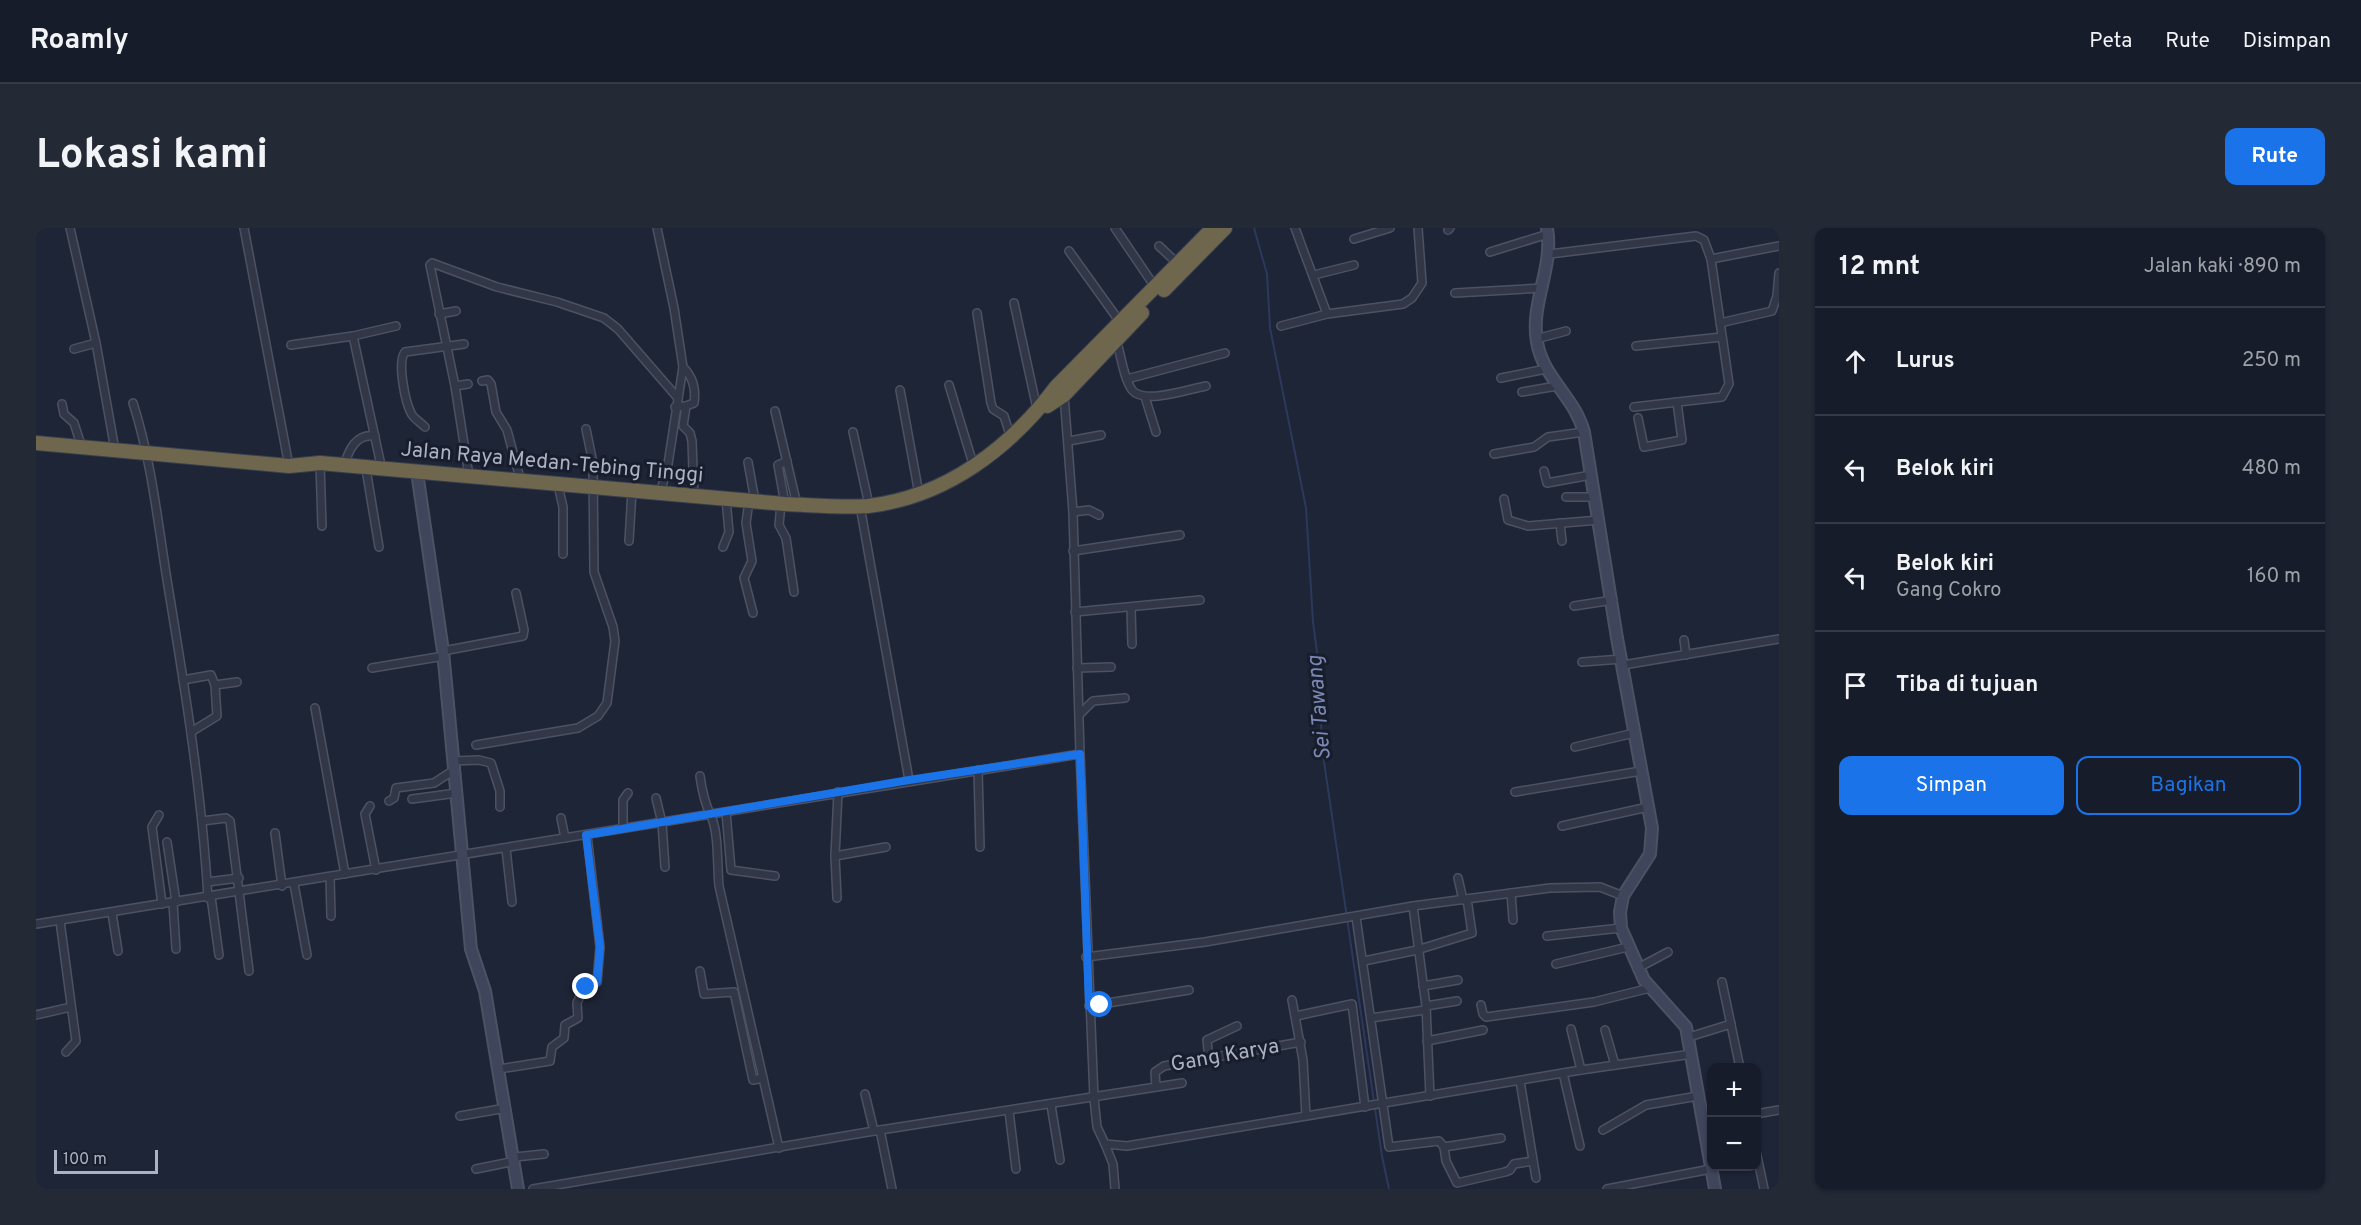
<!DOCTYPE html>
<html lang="id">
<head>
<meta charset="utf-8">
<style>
  :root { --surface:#161c29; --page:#232935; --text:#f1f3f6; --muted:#9ea1a8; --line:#353a46; --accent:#1a73e8 }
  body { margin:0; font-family:Overpass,sans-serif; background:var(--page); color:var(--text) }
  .controls { position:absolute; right:18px; bottom:18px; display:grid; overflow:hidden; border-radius:12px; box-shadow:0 2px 4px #0004 }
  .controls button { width:54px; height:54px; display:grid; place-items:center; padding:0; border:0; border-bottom:2px solid var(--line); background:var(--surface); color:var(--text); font:30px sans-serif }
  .scale { position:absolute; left:18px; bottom:15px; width:104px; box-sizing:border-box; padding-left:6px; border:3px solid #acb1c5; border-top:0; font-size:16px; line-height:21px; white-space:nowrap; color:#acb1c5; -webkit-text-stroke:4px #181d2c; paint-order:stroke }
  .stop { position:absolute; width:18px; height:18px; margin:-14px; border:4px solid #1a73e8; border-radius:50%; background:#fff }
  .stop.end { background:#1a73e8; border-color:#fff; box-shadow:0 2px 6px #0008 }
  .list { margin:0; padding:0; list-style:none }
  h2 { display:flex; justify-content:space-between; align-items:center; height:78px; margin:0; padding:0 24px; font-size:26px }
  h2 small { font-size:20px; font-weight:400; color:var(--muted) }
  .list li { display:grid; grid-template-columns:39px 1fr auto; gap:18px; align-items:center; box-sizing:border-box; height:108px; padding:0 24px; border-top:2px solid var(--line) }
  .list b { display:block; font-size:22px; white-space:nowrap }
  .list p { margin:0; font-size:20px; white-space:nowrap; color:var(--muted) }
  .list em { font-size:20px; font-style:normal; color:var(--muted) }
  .actions { display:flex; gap:12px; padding:18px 24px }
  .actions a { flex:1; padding:14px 0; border:2px solid var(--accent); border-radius:12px; text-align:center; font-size:21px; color:var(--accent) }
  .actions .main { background:var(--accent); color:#fff }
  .icon { flex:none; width:33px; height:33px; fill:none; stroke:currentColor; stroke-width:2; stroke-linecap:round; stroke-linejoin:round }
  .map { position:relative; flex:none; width:1743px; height:961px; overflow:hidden; border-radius:12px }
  header { display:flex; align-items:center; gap:36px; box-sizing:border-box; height:84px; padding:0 30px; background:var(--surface); border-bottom:2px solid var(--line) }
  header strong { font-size:28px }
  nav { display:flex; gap:33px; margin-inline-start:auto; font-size:21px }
  .intro { display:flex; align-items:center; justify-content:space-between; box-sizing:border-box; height:144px; padding:0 36px }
  h1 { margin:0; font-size:42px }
  .button { padding:15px 27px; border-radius:12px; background:var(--accent); color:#fff; font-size:21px; font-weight:700 }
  main { display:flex; gap:36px; padding:0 36px }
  aside { flex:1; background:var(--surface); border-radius:12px; box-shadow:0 2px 4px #0004 }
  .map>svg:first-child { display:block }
</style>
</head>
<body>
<header>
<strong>Roamly</strong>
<nav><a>Peta</a><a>Rute</a><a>Disimpan</a></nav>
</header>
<div class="intro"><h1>Lokasi kami</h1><a class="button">Rute</a></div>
<main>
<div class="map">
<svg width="1743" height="961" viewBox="0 0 1743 961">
  <rect width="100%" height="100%" fill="#1e2537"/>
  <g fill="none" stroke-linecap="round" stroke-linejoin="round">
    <polyline stroke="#2d395c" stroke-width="2" points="1218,0 1231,46 1234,100 1270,280 1277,394 1283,439 1286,520 1346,928 1353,961"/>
    <g stroke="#4c5263" stroke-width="10">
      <g id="street">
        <polyline points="34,0 60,115 79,222"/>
        <polyline points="208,0 253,238"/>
        <polyline points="621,0 638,80 647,139 632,236 624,266"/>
        <polyline points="1079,0 1119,59"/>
        <polyline points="1259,0 1291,86"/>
        <polyline points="1412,2 1414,0"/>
        <polyline points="1318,11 1354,0"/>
        <polyline points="1123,18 1141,35"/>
        <polyline points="1033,23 1084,94"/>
        <polyline points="1454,24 1512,6"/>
        <polyline points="1514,26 1660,8 1668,12 1675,31 1693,156 1686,169 1598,179"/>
        <polyline points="1675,31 1743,18"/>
        <polyline points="1278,47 1318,37"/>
        <polyline points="1419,65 1507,60"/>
        <polyline points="978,75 1001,181"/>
        <polyline points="941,85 955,175 957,181 968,188 975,210"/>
        <polyline points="403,86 420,83"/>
        <polyline points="1684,95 1736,83 1741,68 1743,45"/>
        <polyline points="1245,98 1291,86 1367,76 1376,70 1386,55 1382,0"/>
        <path d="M1080,111C1085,126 1087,149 1096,162C1108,177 1153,161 1170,158"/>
        <polyline points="1500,111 1530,103"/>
        <polyline points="255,117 317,108"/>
        <polyline points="1600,118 1686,109"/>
        <polyline points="38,121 60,115"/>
        <path d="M647,139C657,149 660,162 658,175L650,178"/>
        <polyline points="1465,150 1510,141"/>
        <polyline points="1091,151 1189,125"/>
        <polyline points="446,153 452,152 455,156 460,184 471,202 485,254"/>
        <polyline points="913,157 938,239"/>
        <polyline points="419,158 432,156"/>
        <polyline points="864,162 883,266"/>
        <polyline points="1486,164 1521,158"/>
        <polyline points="1109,169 1120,204"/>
        <path d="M97,175C116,234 122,297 132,358C149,461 166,565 172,670"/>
        <polyline points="26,176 28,186 38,195 46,220"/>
        <polyline points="639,179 650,178 647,198 654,205 656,213 658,268"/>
        <polyline points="739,183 761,277"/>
        <polyline points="1602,190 1608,219 1646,212 1641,174"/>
        <path d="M389,199C384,194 377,190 375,185C369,173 361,134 369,124L428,116"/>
        <polyline points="817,204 833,277"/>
        <polyline points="1033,213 1065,207"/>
        <polyline points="1458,226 1498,219 1512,209 1548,204"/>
        <polyline points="712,234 719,273"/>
        <polyline points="284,235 286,298"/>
        <path d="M308,237C313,222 320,205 339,208"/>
        <polyline points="330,241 343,319"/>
        <polyline points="346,242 317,108 360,98"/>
        <polyline points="1508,243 1511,255 1555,247"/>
        <polyline points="433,248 419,158 394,37 396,35 461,59 521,74 568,90 582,101 641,169"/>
        <polyline points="522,257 527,279 527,326"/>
        <polyline points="1530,269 1559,269"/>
        <polyline points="1468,271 1472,292 1492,298 1563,292"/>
        <polyline points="713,273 710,295 716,333 708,350 717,385"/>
        <polyline points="745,276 743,297 750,310 758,364"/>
        <polyline points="749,276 742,237 751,233"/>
        <polyline points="824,278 873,552"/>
        <polyline points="1037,284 1053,282 1063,287"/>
        <polyline points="1524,295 1526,313"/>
        <polyline points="593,313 596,263"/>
        <polyline points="687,319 693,304 690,271"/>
        <polyline points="1037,323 1144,307"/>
        <polyline points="1538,378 1577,372"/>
        <polyline points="1095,380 1096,416"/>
        <polyline points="1039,384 1164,372"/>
        <polyline points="1648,412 1650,427"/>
        <polyline points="407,423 487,408 488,402 480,365"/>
        <polyline points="1546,434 1586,431"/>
        <polyline points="1587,437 1743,411"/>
        <polyline points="336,440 408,428"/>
        <polyline points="1041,440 1075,439"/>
        <polyline points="147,452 175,447 179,457"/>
        <polyline points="279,480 309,646"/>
        <polyline points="1044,486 1057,473 1089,470"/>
        <polyline points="155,504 181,488 179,457 201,454"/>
        <polyline points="440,517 542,500 562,488 571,475 579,413 577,399 558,344 557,235 550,201"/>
        <polyline points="1539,519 1598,505"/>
        <polyline points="1044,526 1058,870 1061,899 1069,916 1091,918 1545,842 1656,826"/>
        <polyline points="417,533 443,532 455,535 464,563 464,579"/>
        <polyline points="942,542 944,619"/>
        <path d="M664,548C666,563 669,576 675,588C683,605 681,639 683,658L743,920"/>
        <polyline points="1479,564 1605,543"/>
        <polyline points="620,570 626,595 629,639"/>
        <polyline points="376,571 421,565"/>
        <polyline points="353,573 358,570 360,560 398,555 418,542"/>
        <polyline points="334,578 329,586 340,642"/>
        <polyline points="690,584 695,642 739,648"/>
        <polyline points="123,587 116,599 126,676"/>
        <polyline points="525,590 529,610"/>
        <polyline points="166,593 190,590 194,593 213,743"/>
        <polyline points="1526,598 1612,579"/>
        <polyline points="587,600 587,572 592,565"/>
        <polyline points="239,605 246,658"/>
        <polyline points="131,614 140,674"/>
        <polyline points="470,621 476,674"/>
        <polyline points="799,628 850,619"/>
        <polyline points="294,649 295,688"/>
        <polyline points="1422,650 1427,672"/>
        <polyline points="171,654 203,650"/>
        <polyline points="258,656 271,727"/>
        <polyline points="1475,665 1477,692"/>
        <polyline points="175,669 183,727"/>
        <polyline points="801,670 799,628 802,564"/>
        <polyline points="137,675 140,721"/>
        <polyline points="1377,678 1390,778 1394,868"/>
        <polyline points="76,685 82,723"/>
        <polyline points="1320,689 1353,919 1403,913 1408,919 1465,910"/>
        <polyline points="24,693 40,813 30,824"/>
        <path d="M0,696C348,641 696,581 1044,526L1037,284L1028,167"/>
        <polyline points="1511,708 1585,700"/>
        <polyline points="1050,729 1169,714 1377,678 1514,660 1564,659 1587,668"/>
        <polyline points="1328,733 1381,722 1436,705 1431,671"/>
        <polyline points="1520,736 1592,719"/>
        <polyline points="1602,740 1632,724"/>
        <polyline points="664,743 668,766 698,764 717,852 727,850"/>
        <polyline points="1686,754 1704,840"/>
        <polyline points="1387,758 1422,752"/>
        <polyline points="1256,772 1267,832 1270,888"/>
        <polyline points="1445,777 1447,786 1450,789 1558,774 1614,760"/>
        <polyline points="1053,778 1153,762"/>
        <polyline points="1390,778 1421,773"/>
        <polyline points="0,787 35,779"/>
        <polyline points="1260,788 1316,776 1329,879"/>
        <polyline points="1335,790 1389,782"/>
        <polyline points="1535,801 1545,842"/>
        <polyline points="1569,802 1579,837"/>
        <polyline points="1653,809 1695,796"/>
        <polyline points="1391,813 1447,802"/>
        <polyline points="1173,831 1171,812 1201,798"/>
        <polyline points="463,841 514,833 516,819 528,810 529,797 542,790 541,775 545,766 561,754 564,719 551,607"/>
        <polyline points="1527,845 1544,918"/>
        <polyline points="1484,853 1500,950"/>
        <polyline points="1120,859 1119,844 1128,838 1265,814"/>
        <polyline points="829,866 838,903"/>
        <polyline points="1015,877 1024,932"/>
        <polyline points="973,883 980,941"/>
        <polyline points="1720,886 1743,882"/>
        <polyline points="424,888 470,880"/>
        <polyline points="844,902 856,961"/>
        <polyline points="1567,902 1610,877 1662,868"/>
        <polyline points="1069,916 1077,936 1079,961"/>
        <polyline points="1408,919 1410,933 1421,955 1469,944 1474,942 1478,936 1497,933"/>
        <polyline points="1720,923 1728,961"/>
        <polyline points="479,929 508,926"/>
        <polyline points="440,941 479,933"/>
        <polyline points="497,961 838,903 1146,855"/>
        <polyline points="1571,961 1675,941"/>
      </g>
    </g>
    <g stroke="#4c5263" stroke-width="14">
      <g id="secondary">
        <path d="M1511,0C1518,40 1494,75 1501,114C1507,150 1538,168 1548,204L1581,410L1616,600L1614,626L1587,668L1584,684L1585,700L1608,752L1650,799L1679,961"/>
        <polyline points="381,244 407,423 435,721 449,763 482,961"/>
      </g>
    </g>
    <g stroke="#393f4f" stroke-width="16">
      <g id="highway">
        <polyline points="1128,62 1189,0"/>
        <polyline points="1011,178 1028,167 1106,85"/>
        <path d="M0,215L253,238L284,235L749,276C777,277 804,280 832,278C910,269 974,220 1020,159L1177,0"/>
      </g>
    </g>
    <use href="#street" stroke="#323748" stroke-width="7"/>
    <use href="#secondary" stroke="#3f455b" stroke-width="10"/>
    <use href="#highway" stroke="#6e674e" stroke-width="14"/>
  </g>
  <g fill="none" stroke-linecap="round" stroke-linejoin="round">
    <polyline stroke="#1a73e8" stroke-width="8" points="550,759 561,754 564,719 550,607 873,552 1044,526 1053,778 1064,777"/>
  </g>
  <g text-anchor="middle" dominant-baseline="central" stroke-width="6" stroke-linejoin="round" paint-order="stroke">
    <g font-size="21" fill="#acb1c5" stroke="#181d2c">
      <text transform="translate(516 235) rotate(5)">Jalan Raya Medan-Tebing Tinggi</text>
      <text transform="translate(1189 828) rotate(-10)">Gang Karya</text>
    </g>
    <g font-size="22" font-style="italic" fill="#7a89b4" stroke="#181d2c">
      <text transform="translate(1284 480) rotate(-95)">Sei Tawang</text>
    </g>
  </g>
</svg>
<div class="controls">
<button>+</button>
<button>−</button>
</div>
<div class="scale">100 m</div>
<div class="stop" style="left:1064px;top:777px"></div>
<div class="stop end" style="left:550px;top:759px"></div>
</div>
<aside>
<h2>12 mnt<small>Jalan kaki · 890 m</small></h2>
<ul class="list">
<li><svg class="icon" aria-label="ahead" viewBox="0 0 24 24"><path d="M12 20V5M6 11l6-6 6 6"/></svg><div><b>Lurus</b></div><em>250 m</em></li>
<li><svg class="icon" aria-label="left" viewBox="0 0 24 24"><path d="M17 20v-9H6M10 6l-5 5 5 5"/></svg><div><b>Belok kiri</b></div><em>480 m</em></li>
<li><svg class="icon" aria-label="left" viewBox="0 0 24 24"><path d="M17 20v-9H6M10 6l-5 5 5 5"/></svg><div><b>Belok kiri</b><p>Gang Cokro</p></div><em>160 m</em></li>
<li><svg class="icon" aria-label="arrive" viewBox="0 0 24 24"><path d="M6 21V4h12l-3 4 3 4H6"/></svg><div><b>Tiba di tujuan</b></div></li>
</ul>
<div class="actions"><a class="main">Simpan</a><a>Bagikan</a></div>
</aside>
</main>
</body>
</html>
